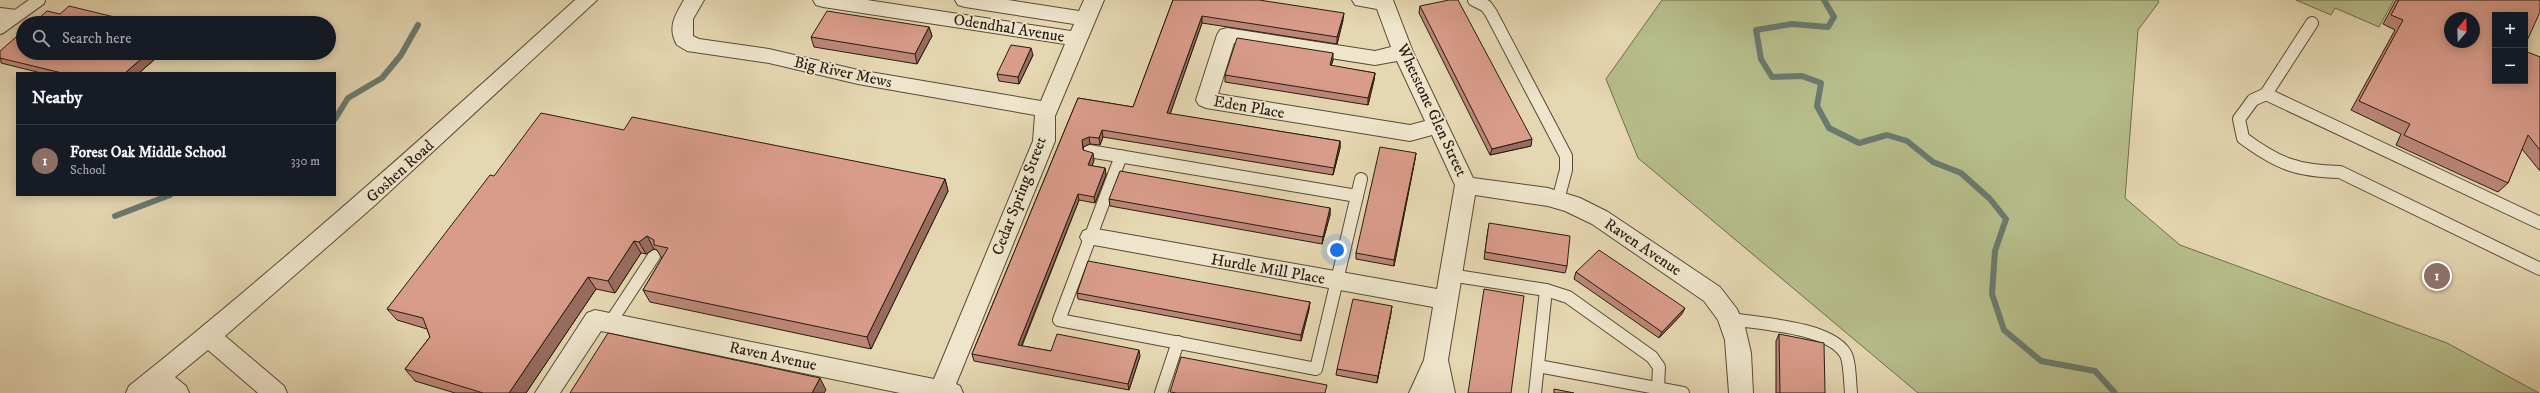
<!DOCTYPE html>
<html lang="en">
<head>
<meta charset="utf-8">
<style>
  :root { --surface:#171b24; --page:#242831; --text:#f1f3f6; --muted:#9ea1a6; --line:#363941; --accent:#c59692 }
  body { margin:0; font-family:"IM FELL DW Pica",serif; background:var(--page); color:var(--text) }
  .controls { position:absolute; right:12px; top:12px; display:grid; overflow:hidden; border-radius:0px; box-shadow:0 2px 10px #0003 }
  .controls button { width:36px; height:36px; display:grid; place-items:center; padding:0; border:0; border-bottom:1px solid var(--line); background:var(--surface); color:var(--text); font:20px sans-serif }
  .compass { position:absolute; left:2444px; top:12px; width:36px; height:36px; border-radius:50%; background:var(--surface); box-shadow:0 2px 10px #0003; rotate:19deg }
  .you { position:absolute; left:1337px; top:250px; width:14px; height:14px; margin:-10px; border:3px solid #fff; border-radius:50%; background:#1a73e8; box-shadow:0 0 0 6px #1a73e833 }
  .badge { display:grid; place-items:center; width:26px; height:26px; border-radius:50%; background:var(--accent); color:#fff; font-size:13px; font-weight:700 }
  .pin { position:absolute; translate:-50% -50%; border:2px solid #fff; box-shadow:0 1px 4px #0006 }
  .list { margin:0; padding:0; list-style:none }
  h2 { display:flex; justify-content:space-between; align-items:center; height:52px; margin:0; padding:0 16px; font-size:17px }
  h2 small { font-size:13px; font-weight:400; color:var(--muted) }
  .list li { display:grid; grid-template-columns:26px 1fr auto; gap:12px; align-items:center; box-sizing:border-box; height:72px; padding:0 16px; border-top:1px solid var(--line) }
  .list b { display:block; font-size:15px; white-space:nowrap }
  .list p { margin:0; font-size:13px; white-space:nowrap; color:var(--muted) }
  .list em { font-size:13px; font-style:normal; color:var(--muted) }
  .icon { flex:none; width:22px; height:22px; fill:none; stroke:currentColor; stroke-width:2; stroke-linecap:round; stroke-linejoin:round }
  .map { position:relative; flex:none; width:2540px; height:393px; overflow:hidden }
  .search { position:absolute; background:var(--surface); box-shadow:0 2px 10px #0003; left:16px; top:16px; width:320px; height:44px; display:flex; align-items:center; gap:10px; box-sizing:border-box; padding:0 14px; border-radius:22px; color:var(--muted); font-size:15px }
  .panel { position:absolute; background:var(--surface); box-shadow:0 2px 10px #0003; left:16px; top:72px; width:320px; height:124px; border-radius:0px }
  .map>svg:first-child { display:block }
</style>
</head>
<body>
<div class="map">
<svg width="2540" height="393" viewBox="0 0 2540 393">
  <rect width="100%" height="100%" fill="#e5d7b1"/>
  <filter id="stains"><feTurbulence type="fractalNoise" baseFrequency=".005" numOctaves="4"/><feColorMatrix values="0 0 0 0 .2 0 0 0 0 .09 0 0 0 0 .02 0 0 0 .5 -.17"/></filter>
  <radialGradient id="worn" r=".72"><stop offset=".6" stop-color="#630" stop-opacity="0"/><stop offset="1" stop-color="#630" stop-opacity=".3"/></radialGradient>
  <g fill="#b6be8a" stroke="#706d4c">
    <polygon points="1662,0 2158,0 2159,2 2138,30 2125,198 2180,245 2447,343 2539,393 1918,393 1638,158 1606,79"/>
    <polygon points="2296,0 2394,0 2379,27 2335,8 2331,15"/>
  </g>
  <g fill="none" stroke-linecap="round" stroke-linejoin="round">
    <g stroke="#6a7a6f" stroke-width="6">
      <polyline points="1824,0 1834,17 1828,27 1792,24 1756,30 1761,59 1772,77 1802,76 1821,83 1817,106 1829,128 1859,143 1887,135 1907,141 1933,162 1961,173 1990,199 2006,219 1995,251 1992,294 2004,330 2041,361 2095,371 2115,393"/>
      <polyline points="335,119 348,98 382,78 401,55 418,25"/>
      <polyline points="115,216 170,195"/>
    </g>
    <g stroke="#584b38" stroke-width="14">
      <g id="service">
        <polyline points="1474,0 1486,6 1491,13 1566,156 1566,170 1558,200"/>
        <polyline points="0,14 16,16"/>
        <path d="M2312,23L2266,94L2253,100L2239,119L2243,138C2278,164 2297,171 2340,172L2540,269"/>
        <polyline points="0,28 39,0"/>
        <polyline points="2266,94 2540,223"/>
        <polyline points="1089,151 1357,196"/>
        <polyline points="1121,156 1059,320 1316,369 1361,179"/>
        <polyline points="1450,275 1546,290 1568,297 1652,357 1659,367 1658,388"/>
        <path d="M1732,319C1761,324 1828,327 1845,353C1850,360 1850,384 1851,393"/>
        <polyline points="610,323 654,256"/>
        <polyline points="1538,366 1683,393"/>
        <polyline points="1161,393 1178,342"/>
        <polyline points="1535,393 1546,290"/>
      </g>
    </g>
    <g stroke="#584b38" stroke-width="2">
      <g id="minor">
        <path d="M684,0H704L693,19V36L699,39L769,49L858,70L1041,101L1065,44L823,7L816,5L813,0H867L1071,31L1074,24L965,7L958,5L955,0H1008L1079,11L1084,0H1104L1055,116V141L956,384L960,386L963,393H900L601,331L560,393H535L587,313L595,310L934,379L1033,141L1035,115L858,84L769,63L687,51L677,45C667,28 675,15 684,0Z"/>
        <path d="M1352,0H1393L1413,52L1473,178L1548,188L1580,198L1608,212L1720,287L1737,309L1745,327L1751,353L1753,393H1729L1725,340L1718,320L1704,301L1592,224L1565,211L1548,206L1475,195L1448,360L1455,393H1409L1424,360L1433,307L1083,243L1080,237L1083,231L1091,228L1437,289L1455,185L1432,135L1410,141L1206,108L1199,105L1196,100L1217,35L1220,30L1227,28L1375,51L1391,47L1377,9L1355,5ZM1234,43L1375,65L1397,61L1425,121L1410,125L1218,94Z"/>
      </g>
    </g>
    <g stroke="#584b38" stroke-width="2">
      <path id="tertiary" d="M575,0H597L374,206L225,336L284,386L287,393H258L208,350L175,377L186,386L189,393H126L129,386C283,263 429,132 575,0Z"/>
    </g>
    <use href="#service" stroke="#eee5cc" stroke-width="12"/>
    <use href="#minor" fill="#eee5cc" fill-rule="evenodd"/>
    <use href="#tertiary" fill="#eee5cc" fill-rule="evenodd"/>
  </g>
  <g fill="#bb8678" stroke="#291c0f">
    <polygon points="1173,0 1343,20 1337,44 1202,23 1170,114 1340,141 1340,148 1333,175 1103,137 1100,145 1090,144 1083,147 1083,150 1094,160 1092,166 1105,168 1106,175 1095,203 1079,200 1022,346 1051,351 1140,356 1129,390 974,361 972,354 1078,98 1133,107"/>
    <polygon points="2396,0 2540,0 2495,81 2540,57 2540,171 2522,149 2508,183 2498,192 2396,145 2401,134 2351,110 2395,30 2383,24"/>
    <polygon points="1420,6 1531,146 1490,155 1419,13"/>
    <polygon points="929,27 932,36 917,64 814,47 811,37"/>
    <polygon points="0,51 162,53 139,73 41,73 1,63"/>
    <polygon points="1033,55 1019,84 999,81 997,74"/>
    <polygon points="1333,60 1331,66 1375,73 1374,80 1368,105 1225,82 1225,75"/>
    <polygon points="624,130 945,179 948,191 871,349 650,302 643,290 662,258 661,257 657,250 654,249 646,254 641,253 615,293 596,289 526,393 455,393 415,381 405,369 430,337 427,329 397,320 387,309 494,176"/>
    <polygon points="1416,153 1394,266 1356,259 1356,253"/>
    <polygon points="1109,199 1330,208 1330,215 1322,244 1110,206"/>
    <polygon points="1488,229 1567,266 1565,273 1484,259"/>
    <polygon points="1576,272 1682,314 1659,338 1574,279"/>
    <polygon points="1077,293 1310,302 1309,309 1301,341 1078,299"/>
    <polygon points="1391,313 1377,383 1336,375 1337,369"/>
    <polygon points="1779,334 1825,393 1776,393 1776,341"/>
  </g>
  <g fill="#986d61" stroke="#291c0f">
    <polygon points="1344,13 1343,20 1337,44 1337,37"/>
    <polygon points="1202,16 1202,23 1168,120 1167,113"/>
    <polygon points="929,27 932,36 917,64 915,54"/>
    <polygon points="1031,48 1033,55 1019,84 1018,77"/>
    <polygon points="148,53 162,53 139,73 125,73"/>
    <polygon points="1333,53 1333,60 1329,72 1330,65"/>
    <polygon points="1375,73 1374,80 1368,105 1368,98"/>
    <polygon points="1102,130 1103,137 1100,145 1099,138"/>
    <polygon points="1089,137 1090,144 1083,147 1084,156 1082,140"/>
    <polygon points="1532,139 1531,146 1490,155 1492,149"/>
    <polygon points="1340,141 1340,148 1333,175 1334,168"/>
    <polygon points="1093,153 1094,160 1090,172 1088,165"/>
    <polygon points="1416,153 1415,160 1394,266 1394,260"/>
    <polygon points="1105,168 1106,175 1095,203 1094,197"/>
    <polygon points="945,179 948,191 871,349 867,337"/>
    <polygon points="1078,194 1079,200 1019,351 1018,345"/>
    <polygon points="1330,208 1330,215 1322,244 1323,237"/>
    <polygon points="647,236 654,249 646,254 639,242"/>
    <polygon points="634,241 641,253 615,293 608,281"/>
    <polygon points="588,277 596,289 526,393 509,393"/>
    <polygon points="1310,302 1309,309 1301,341 1301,335"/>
    <polygon points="1392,306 1391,313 1377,383 1378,376"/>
    <polygon points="1685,308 1682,314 1659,338 1662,332"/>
    <polygon points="1139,350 1140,356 1129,390 1128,384"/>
    <polygon points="820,378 826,390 824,393 812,393"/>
  </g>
  <g fill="#d99c8b" stroke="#291c0f" fill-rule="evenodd">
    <polygon points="1173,0 1259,0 1344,13 1337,37 1202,16 1167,113 1340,141 1334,168 1102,130 1099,138 1089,137 1082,140 1083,150 1093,153 1088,165 1105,168 1094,197 1078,194 1018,345 1051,351 1057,334 1139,350 1128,384 972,354 1078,98 1133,107"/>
    <polygon points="1449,0 1458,0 1532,139 1492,149 1420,6"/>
    <path d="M2399,0H2540V12L2525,45V15H2495V81H2525V51L2540,57V150L2528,135L2508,183L2404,135L2410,124L2359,101L2403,20L2391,15ZM2450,18H2474V42H2450Z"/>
    <polygon points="69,6 139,23 33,23 47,11 60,14"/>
    <polygon points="827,11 929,27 915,54 811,37"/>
    <polygon points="23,31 23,53 148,53 125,73 62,73 0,58 0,51"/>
    <polygon points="1237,38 1333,53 1330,65 1375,73 1368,98 1225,75"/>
    <polygon points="1011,45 1031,48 1018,77 997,74"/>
    <polygon points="541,113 624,130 632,117 945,179 867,337 643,290 668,248 654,245 654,240 647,236 639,242 634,241 608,281 588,277 509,393 483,393 405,369 430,337 423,318 387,309 490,175 494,176"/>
    <polygon points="1380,147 1416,153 1394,260 1356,253"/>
    <polygon points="1120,171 1330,208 1323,237 1109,199"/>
    <polygon points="1489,223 1570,236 1567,266 1485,252"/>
    <polygon points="1599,250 1685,308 1662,332 1576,272"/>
    <polygon points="1088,261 1310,302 1301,335 1077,293"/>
    <polygon points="1484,289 1524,296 1511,393 1468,393"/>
    <polygon points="1353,299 1392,306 1378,376 1337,369"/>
    <polygon points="608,333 820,378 812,393 570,393"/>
    <polygon points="1779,334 1824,343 1825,393 1780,393"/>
    <polygon points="1181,357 1327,385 1325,393 1177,393 1170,392"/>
    <polygon points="1554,389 1574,393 1554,393"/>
  </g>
  <g text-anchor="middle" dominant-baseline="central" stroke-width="3.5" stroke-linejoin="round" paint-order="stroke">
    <g font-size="16" fill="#291c0f" stroke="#eee5cc">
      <text transform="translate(1009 28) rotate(9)">Odendhal Avenue</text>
      <text transform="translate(843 72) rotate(12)">Big River Mews</text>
      <text transform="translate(1249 107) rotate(10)">Eden Place</text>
      <text transform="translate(1432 110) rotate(65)">Whetstone Glen Street</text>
      <text transform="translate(400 171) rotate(-42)">Goshen Road</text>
      <text transform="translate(1019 196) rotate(-69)">Cedar Spring Street</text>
      <text transform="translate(1643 247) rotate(34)">Raven Avenue</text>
      <text transform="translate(1268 269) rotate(10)">Hurdle Mill Place</text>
      <text transform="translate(773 356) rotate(12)">Raven Avenue</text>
    </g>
  </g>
  <rect width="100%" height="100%" filter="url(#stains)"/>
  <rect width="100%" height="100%" fill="url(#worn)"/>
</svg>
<div class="controls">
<button>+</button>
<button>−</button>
</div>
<svg class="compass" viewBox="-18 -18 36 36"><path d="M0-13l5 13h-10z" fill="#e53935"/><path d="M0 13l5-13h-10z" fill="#9ea1a6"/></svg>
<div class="you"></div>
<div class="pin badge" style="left:2437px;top:276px;background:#8d6e63">1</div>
<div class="search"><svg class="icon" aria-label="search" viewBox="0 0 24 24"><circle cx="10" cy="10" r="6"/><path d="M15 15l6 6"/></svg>Search here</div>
<section class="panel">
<h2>Nearby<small></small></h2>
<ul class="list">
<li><span class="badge" style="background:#8d6e63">1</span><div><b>Forest Oak Middle School</b><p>School</p></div><em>330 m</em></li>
</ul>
</section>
</div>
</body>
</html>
